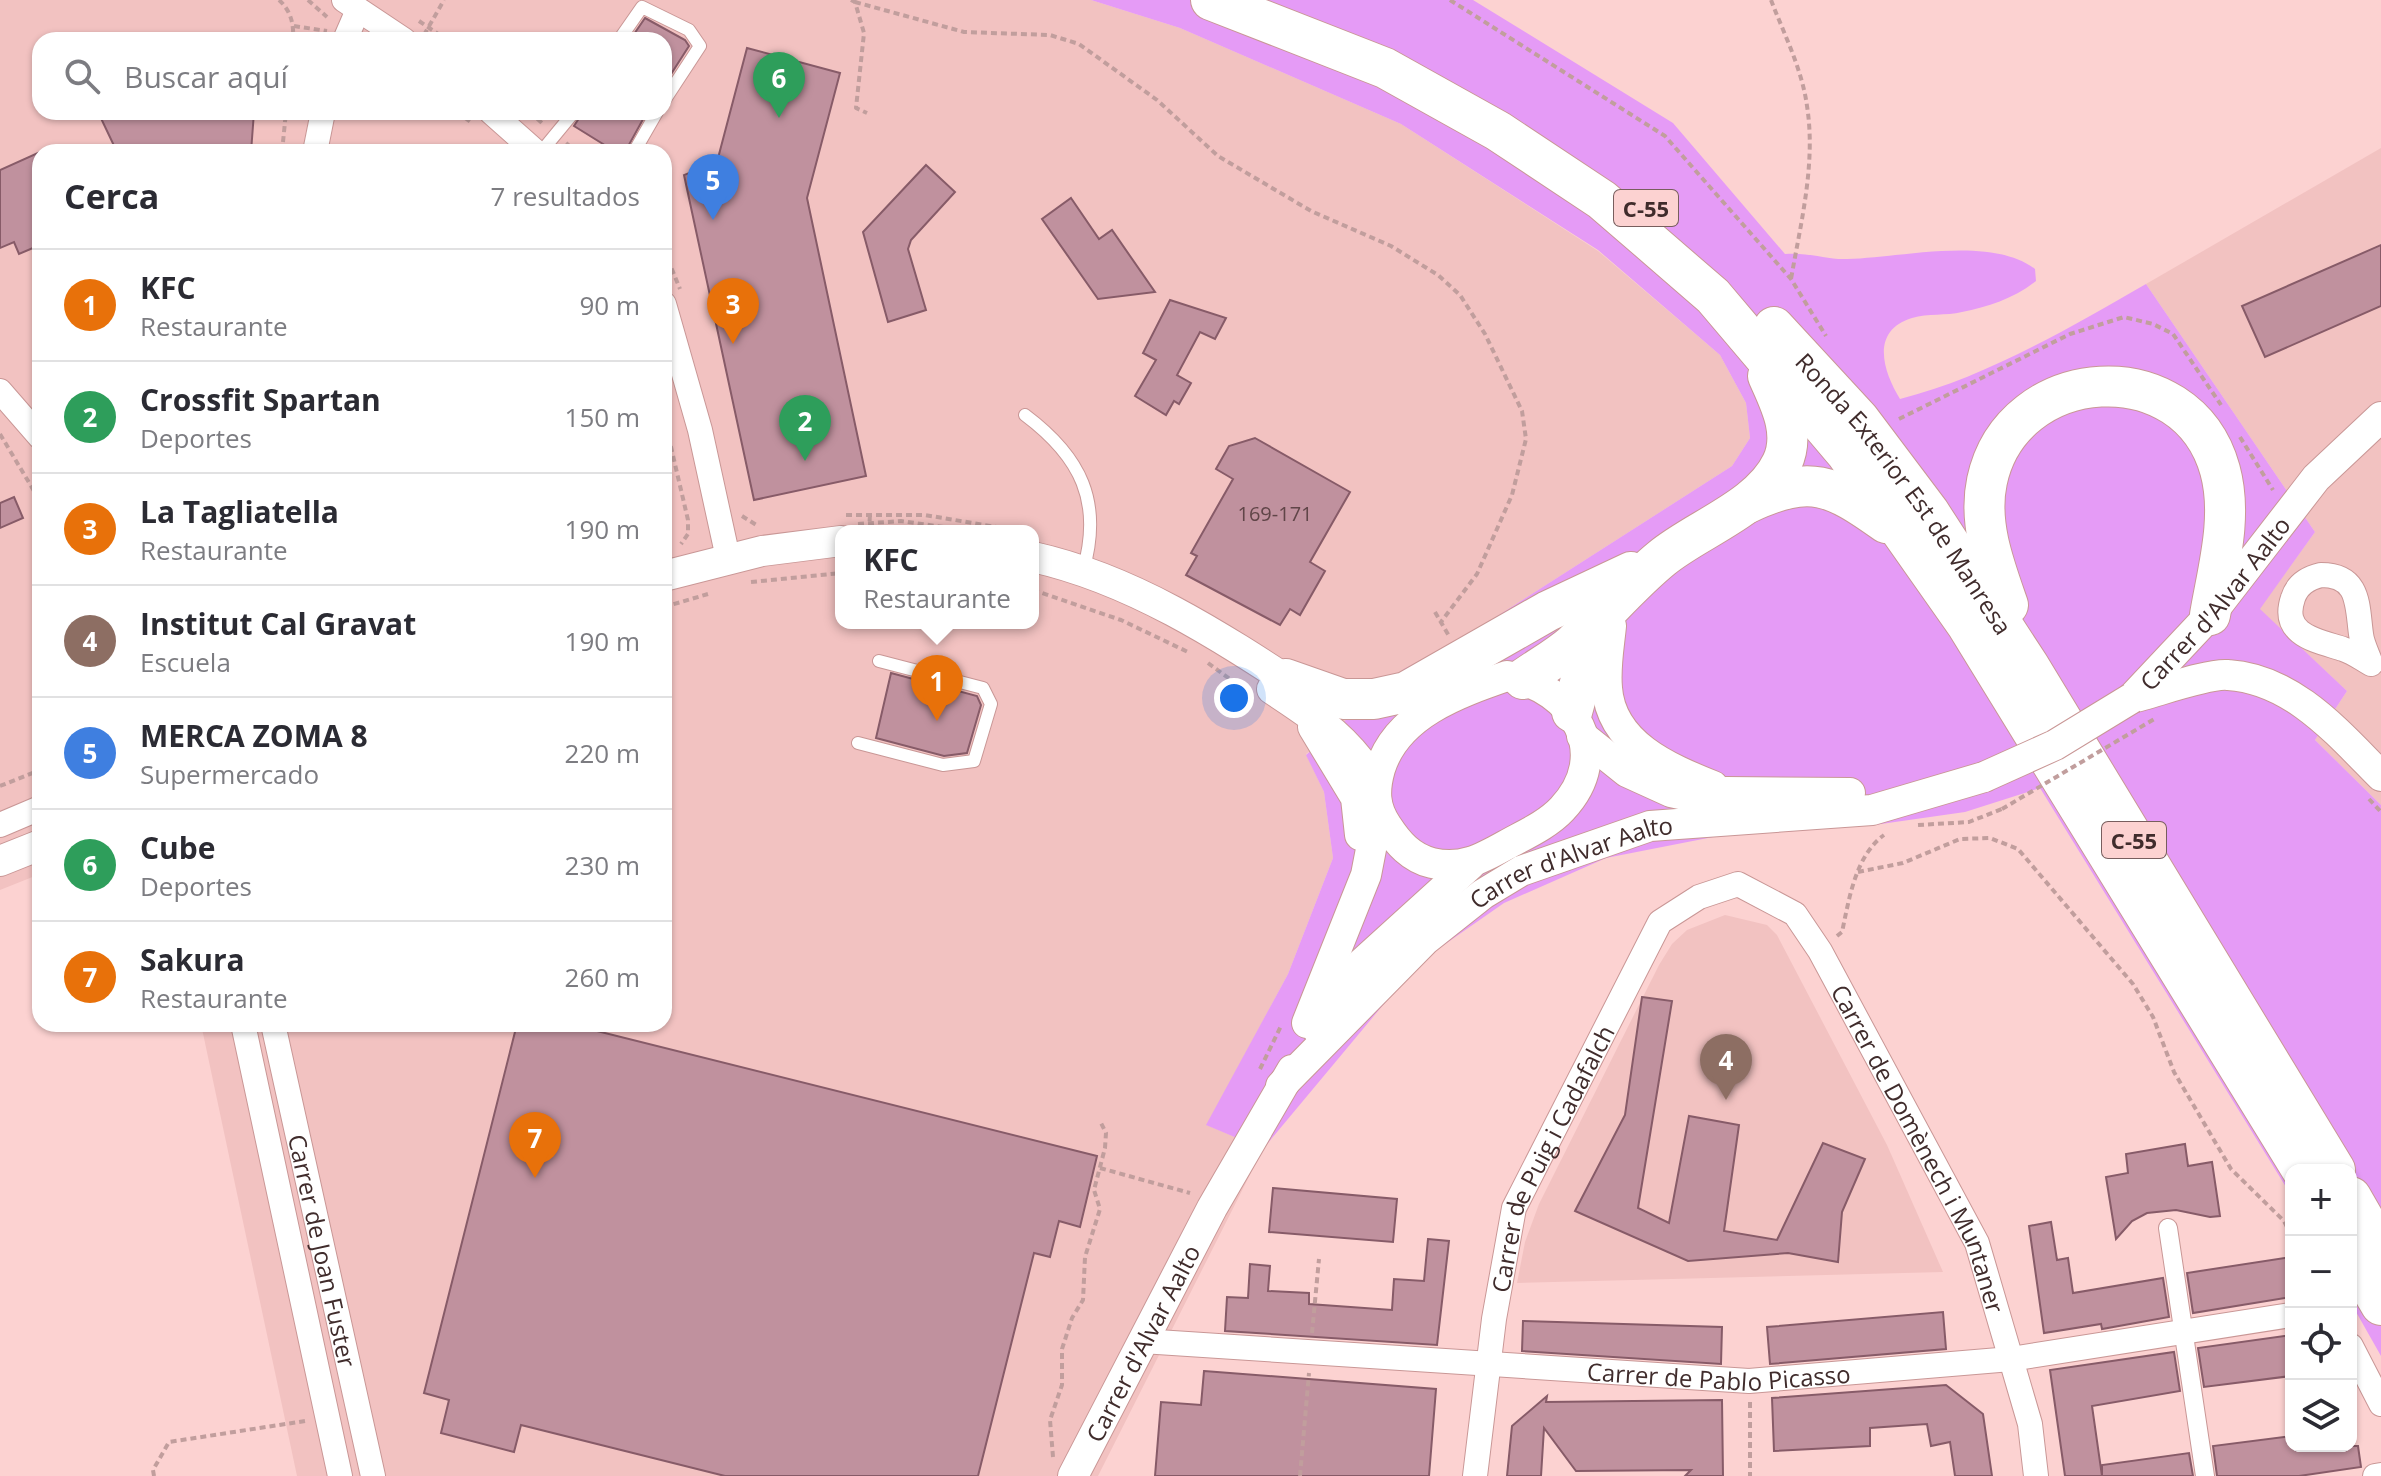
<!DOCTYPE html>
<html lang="es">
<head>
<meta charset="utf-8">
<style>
  :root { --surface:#fff; --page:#f7f7f7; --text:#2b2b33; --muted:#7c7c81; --line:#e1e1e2; --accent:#111827 }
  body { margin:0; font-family:"Open Sans",sans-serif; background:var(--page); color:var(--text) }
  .controls { position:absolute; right:24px; bottom:24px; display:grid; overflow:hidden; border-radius:16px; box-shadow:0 2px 6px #0004 }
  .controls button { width:72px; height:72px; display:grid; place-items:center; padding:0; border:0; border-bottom:2px solid var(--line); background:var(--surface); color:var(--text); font:40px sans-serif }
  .you { position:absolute; left:1234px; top:698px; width:28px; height:28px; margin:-20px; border:6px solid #fff; border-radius:50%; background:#1a73e8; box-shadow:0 0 0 12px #1a73e833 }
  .badge { display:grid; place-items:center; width:52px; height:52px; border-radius:50%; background:var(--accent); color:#fff; font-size:26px; font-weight:700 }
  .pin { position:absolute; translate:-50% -66px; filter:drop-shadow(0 2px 4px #0008) }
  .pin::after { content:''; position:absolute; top:42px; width:28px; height:24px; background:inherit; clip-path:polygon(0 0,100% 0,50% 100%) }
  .popup { position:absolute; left:835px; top:525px; width:204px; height:104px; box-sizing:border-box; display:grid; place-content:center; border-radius:16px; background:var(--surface); filter:drop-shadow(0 2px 6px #0005); font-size:26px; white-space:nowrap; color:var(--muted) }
  .popup b { font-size:30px; color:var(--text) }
  .popup::after { content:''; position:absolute; left:50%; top:100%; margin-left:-16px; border:16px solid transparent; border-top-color:var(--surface) }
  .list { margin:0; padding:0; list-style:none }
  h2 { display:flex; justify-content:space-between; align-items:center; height:104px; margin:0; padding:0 32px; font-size:34px }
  h2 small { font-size:26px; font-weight:400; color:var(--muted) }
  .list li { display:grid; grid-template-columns:52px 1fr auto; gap:24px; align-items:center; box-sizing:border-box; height:112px; padding:0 32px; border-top:2px solid var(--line) }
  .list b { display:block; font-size:30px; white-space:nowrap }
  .list p { margin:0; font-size:26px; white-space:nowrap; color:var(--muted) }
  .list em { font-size:26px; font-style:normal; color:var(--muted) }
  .icon { flex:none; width:44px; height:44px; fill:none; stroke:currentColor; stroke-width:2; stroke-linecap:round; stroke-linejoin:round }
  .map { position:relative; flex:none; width:2381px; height:1476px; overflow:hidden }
  .search { position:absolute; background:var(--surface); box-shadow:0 2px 6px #0004; left:32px; top:32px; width:640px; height:88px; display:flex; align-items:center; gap:20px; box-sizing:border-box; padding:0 28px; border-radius:24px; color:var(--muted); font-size:30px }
  .panel { position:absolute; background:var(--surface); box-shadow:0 2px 6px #0004; left:32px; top:144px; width:640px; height:888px; border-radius:24px }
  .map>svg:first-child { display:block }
</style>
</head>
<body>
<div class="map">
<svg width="2381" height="1476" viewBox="0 0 2381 1476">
  <rect width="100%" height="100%" fill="#fcd2d1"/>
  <g fill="#f2c2c1" fill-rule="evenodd">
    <path d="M0,0H1091L1180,28L1401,124L1598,251L1720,355L1746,403L1750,438L1732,466L1460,640L1306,754L1324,792L1333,858L1288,974L1207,1125L1263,1149L1098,1476H297L201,1024H664V152H40V874L0,890ZM40,40H664V112H40ZM841,531H1033V623H841Z"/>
    <polygon points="2381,148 2381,805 2315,740 2347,691 2259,609 2315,532 2146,284"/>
    <polygon points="1725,915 1767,925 1777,935 1887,1145 1943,1272 1517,1283 1525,1242 1539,1204 1659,965 1672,944 1687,930"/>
  </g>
  <path fill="#e59bf6" d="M1091,0H1473L1673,123L1785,254C1809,252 1827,260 1847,259C1900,258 1990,235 2035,269L2036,281C2015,298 1988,307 1962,312C1946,316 1928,313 1912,318C1870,331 1883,371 1900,399C1985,378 2071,327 2146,284L2315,532L2260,609L2347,691L2315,740L2381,805V1356L2351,1303V1170H2291V1195L2040,788L1965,812L1874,825L1713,837L1606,858L1504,903L1418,963L1263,1149L1206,1125L1288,974L1333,858L1324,792L1306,755L1404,669L1460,640L1732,466L1750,438L1746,403L1720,355L1598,250L1401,124L1180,28Z"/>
  <g fill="#c0919e" stroke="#875b68" stroke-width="2">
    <polygon points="645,18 685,40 689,46 664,85 664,40 630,40"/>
    <polygon points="747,48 840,73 807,198 866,476 754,500 684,175 717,162"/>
    <polygon points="98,112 254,112 251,152 117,152"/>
    <polygon points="583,112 647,112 625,152 616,152 574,126"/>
    <polygon points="40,152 40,245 19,254 14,242 0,248 0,170"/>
    <polygon points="926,165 955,192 911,240 908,249 926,310 888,322 863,232"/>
    <polygon points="1071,198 1099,239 1112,230 1155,292 1098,299 1042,219"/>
    <polygon points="2381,245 2381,306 2265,357 2242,306"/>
    <polygon points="1170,300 1226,318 1215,339 1200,332 1177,375 1191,383 1179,404 1174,401 1166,415 1135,396 1156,360 1143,353"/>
    <polygon points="1255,438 1350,492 1310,562 1325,571 1300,615 1290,609 1280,625 1186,575 1197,556 1191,553 1233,479 1216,469 1229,446"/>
    <polygon points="14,497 23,518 0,528 0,503"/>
    <polygon points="891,673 977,696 981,705 967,753 944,756 876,738"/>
    <polygon points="1642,997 1672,1001 1638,1208 1669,1223 1689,1116 1739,1125 1724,1231 1777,1240 1823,1143 1865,1159 1842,1212 1838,1262 1788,1253 1688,1261 1575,1211 1625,1115"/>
    <polygon points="517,1024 569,1024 1097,1156 1080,1227 1059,1221 1050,1257 1034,1253 978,1476 725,1476 521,1425 514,1452 441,1433 449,1400 424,1393"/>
    <polygon points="2185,1144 2188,1166 2212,1162 2220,1216 2210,1217 2176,1210 2147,1213 2132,1221 2116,1239 2106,1177 2128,1173 2126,1154"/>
    <polygon points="1273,1188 1397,1199 1393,1242 1269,1232"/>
    <polygon points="2051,1222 2057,1260 2068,1258 2073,1293 2163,1278 2169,1317 2102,1329 2101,1324 2044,1333 2029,1226"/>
    <polygon points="1428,1239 1449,1241 1437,1345 1225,1331 1227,1297 1248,1298 1250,1264 1270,1266 1268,1291 1309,1293 1309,1304 1392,1310 1394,1279 1424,1281"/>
    <polygon points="2291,1257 2291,1297 2193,1313 2187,1273"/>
    <polygon points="1943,1312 1946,1349 1770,1364 1767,1327"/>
    <polygon points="1523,1321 1722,1327 1721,1364 1522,1351"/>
    <polygon points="2291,1335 2291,1376 2204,1387 2198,1348"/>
    <polygon points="2174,1352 2180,1391 2092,1406 2102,1476 2065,1476 2050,1370"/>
    <polygon points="1204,1371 1436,1389 1429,1476 1155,1476 1161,1402 1201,1405"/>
    <polygon points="1946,1385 1983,1414 1992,1476 1955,1476 1950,1442 1931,1446 1927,1424 1870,1428 1870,1446 1774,1451 1772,1398"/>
    <polygon points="1547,1396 1546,1402 1722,1400 1723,1476 1685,1476 1691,1470 1576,1471 1544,1428 1541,1476 1507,1476 1512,1426"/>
    <polygon points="2291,1436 2291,1446 2358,1446 2361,1467 2299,1476 2217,1476 2213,1446"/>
    <polygon points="2189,1453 2193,1476 2102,1476 2102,1465"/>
  </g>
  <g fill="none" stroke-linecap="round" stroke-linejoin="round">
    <g stroke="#c99796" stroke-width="14">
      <g id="service">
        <polyline points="619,40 642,7 689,30 700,46 664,101"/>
        <polyline points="541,152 574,112"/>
        <polyline points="634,152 657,112"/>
        <path d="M1025,415C1081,457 1103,502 1083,571"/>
        <polyline points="858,743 943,765 974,761 991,704 983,688 879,661"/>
      </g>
    </g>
    <g stroke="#c99796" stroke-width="20">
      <polyline id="pedestrian" points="2168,1228 2205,1476"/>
    </g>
    <g stroke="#c99796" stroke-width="26">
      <g id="minor">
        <polyline points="344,0 404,40"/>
        <polyline points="345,40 358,10"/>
        <polyline points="491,112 536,152"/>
        <polyline points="315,152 323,112"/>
        <polyline points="664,304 700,430 728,558"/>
        <polyline points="0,391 40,437"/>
        <path d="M2321,575C2360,575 2357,605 2361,634C2362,644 2368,655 2371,664C2362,659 2353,652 2343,649C2319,641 2280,636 2293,598C2297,585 2308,578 2321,575Z"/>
        <polyline points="0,825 40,808"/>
        <polyline points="243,1024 340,1476"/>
        <path id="s1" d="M273,1024L373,1476"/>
        <path id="s2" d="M1142,1341L1749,1381L2011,1359L2291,1315"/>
        <polyline points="2351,1346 2381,1404"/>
        <path id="s3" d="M1475,1476L1494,1319L1514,1208L1660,922L1699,897L1738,884L1795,914L1820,951L1977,1243L2030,1424L2036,1476"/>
        <polyline points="2375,1476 2381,1475"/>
      </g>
    </g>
    <g stroke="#c99796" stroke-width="32">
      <g id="tertiary">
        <path d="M1033,557C1132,579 1218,635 1302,690"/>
        <polyline points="664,576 762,551 841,541"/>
        <path d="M1611,626C1609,646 1605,667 1607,688C1611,744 1668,768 1713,786"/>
        <path d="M1507,676C1574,688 1614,754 1562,809C1547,825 1524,835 1506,845C1481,859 1461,870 1432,863C1411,858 1398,843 1387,826C1374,807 1374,790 1380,769C1397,714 1458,693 1507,676Z"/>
        <path d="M1272,689C1317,719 1347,737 1376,784"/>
        <path id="s4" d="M2132,698L2210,615L2316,478L2381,417"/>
        <path d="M2132,698C2154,693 2208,673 2228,675C2293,679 2338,733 2381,776"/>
        <polyline points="1313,727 1356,798 1360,835"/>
        <polyline points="1582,736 1627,772 1671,792 1699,798 1726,792 1850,793"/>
        <polyline points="0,861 40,845"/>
        <polyline points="1307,1023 1366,875 1378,813"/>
        <polyline points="1318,1030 1362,963 1470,865"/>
        <path id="s5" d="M1281,1086L1425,940L1483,894L1521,871L1650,826L1872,810L1984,777"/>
        <path id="s6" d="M1073,1476L1212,1208L1292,1070"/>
      </g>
    </g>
    <g stroke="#c99796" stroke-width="42">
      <g id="trunk">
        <polyline points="1211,0 1385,68 1498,131 1602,200 1713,296 1846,453 1967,625 2302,1170"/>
        <path id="s7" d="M1774,327L1859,419L1929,512L2029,666L2335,1170"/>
        <path d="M1748,503C1811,474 1831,484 1886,523"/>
        <path d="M2008,605C1994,565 1978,523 1987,481C2012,363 2187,351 2220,470C2233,517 2218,568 2210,615"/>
        <polyline points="1286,679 1343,699 1374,699 1406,692 1548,611 1631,572"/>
        <path d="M1523,679C1540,667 1558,657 1573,644C1604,616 1630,584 1662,558C1697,529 1761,508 1782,463C1796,433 1780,403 1768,376"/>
        <polyline points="1572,712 1583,672 1604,622"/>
        <polyline points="2351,1197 2381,1249"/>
        <polyline points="2351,1254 2381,1305"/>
      </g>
    </g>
    <g stroke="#c19e9d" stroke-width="4" stroke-dasharray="6 4" stroke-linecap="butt">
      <path d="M279,0C291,11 294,24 293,40"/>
      <polyline points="308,0 327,17"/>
      <polyline points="851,0 855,2 864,33 856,108 867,113"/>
      <polyline points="1450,0 1665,136 1791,279 1826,336"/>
      <path d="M1771,0C1784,34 1802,69 1807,106C1816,163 1801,222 1791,279"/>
      <polyline points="855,2 964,32 1050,35 1079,44 1157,100 1218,156 1311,211 1391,246 1438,275 1460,295 1485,334 1522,411 1526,439 1512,495 1477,574 1441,622"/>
      <polyline points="419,21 447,40"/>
      <polyline points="294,26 327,31"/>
      <polyline points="424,35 444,0"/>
      <polyline points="457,112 472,123"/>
      <polyline points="530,112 544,125"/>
      <polyline points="566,143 576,152"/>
      <polyline points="282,152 286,112"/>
      <polyline points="664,250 680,289"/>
      <polyline points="664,417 688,520 688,534 681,544"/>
      <polyline points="1899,419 2070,334 2124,317 2153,324 2173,334 2221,405"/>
      <polyline points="0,434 40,501"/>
      <polyline points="2240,437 2273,490"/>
      <polyline points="846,515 925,515 1020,531"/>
      <polyline points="742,516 758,526"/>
      <polyline points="858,524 901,521 971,531"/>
      <polyline points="869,531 870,514"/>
      <polyline points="751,582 841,573"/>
      <polyline points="1033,590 1121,620 1190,653"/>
      <polyline points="664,607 708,594"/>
      <polyline points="1435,612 1449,636"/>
      <polyline points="1208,663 1246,691"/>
      <polyline points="0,786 40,770"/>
      <polyline points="2369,799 2381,812"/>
      <polyline points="1918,825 1969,822 2002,809"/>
      <polyline points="1858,872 1903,863 1960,839 1990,838 2018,849 2133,984 2153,1017 2174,1072 2231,1169 2284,1221 2291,1235"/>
      <path d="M1837,936L1842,932C1849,900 1855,856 1884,835"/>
      <polyline points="1260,1069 1281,1026"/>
      <polyline points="1100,1168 1190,1193"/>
      <polyline points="1312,1333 1319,1259"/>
      <polyline points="1750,1402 1750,1476"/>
      <polyline points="1053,1457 1050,1420 1062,1385 1062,1349 1072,1318 1083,1300 1085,1257 1100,1209 1094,1190 1105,1148 1106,1133 1101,1123"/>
      <polyline points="154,1476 153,1470 169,1442 305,1421"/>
      <polyline points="1300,1476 1309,1373"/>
    </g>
    <use href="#service" stroke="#fff" stroke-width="12"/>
    <use href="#pedestrian" stroke="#fff" stroke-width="18"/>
    <use href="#minor" stroke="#fff" stroke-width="24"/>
    <use href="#tertiary" stroke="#fff" stroke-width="30"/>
    <use href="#trunk" stroke="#fff" stroke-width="40"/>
    <g stroke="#c99796" stroke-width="32" stroke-linecap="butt">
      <polyline id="tertiary-bridge" points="1984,777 2055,745 2132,698"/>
    </g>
    <polyline stroke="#c19e9d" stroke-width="4" stroke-dasharray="6 4" stroke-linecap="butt" points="2002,809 2156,718"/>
    <use href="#tertiary-bridge" stroke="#fff" stroke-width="30"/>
  </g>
  <g text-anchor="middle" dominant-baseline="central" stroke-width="7" stroke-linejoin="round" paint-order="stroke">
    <g font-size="20" fill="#604548">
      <text x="1275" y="513">169-171</text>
    </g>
    <g fill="#fcd2d1" stroke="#785e5e" stroke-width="2">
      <rect x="1614" y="190" width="64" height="36" rx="6"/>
      <rect x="2102" y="822" width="64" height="36" rx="6"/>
    </g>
    <g font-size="22" font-weight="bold" fill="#402c2c">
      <text x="1646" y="208">C-55</text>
      <text x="2134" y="840">C-55</text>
    </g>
    <g font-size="24" fill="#402c2c" stroke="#fcd2d1">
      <text stroke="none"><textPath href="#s7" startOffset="212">Ronda Exterior Est de Manresa</textPath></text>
      <text stroke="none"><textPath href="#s4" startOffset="126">Carrer d'Alvar Aalto</textPath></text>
      <text stroke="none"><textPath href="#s5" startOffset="374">Carrer d'Alvar Aalto</textPath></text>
      <text stroke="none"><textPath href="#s3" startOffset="1010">Carrer de Domènech i Muntaner</textPath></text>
      <text stroke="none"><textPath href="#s3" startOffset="330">Carrer de Puig i Cadafalch</textPath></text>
      <text stroke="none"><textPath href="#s1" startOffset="232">Carrer de Joan Fuster</textPath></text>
      <text stroke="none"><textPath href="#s6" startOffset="150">Carrer d'Alvar Aalto</textPath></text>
      <text stroke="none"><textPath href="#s2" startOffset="578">Carrer de Pablo Picasso</textPath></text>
    </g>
  </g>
</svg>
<div class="controls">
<button>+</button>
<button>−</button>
<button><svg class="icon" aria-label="locate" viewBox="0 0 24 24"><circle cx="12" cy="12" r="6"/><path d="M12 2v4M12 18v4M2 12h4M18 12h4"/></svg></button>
<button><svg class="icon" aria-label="layers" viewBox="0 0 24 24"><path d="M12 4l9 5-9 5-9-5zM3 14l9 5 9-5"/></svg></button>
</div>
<div class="you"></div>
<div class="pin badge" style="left:937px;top:721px;background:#e8710a">1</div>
<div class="popup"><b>KFC</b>Restaurante</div>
<div class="pin badge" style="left:805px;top:461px;background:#2e9e5b">2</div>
<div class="pin badge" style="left:733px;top:344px;background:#e8710a">3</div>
<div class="pin badge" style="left:1726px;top:1100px;background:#8d6e63">4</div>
<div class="pin badge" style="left:713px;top:220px;background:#3f7fe0">5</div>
<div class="pin badge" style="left:779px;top:118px;background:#2e9e5b">6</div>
<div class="pin badge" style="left:535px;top:1178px;background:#e8710a">7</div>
<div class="search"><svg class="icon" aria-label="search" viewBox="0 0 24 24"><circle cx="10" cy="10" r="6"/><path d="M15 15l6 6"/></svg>Buscar aquí</div>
<section class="panel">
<h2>Cerca<small>7 resultados</small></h2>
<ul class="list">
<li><span class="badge" style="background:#e8710a">1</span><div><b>KFC</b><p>Restaurante</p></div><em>90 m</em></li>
<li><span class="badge" style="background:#2e9e5b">2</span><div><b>Crossfit Spartan</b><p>Deportes</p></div><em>150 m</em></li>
<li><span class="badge" style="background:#e8710a">3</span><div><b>La Tagliatella</b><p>Restaurante</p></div><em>190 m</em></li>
<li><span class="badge" style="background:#8d6e63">4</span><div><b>Institut Cal Gravat</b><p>Escuela</p></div><em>190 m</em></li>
<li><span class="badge" style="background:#3f7fe0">5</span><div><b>MERCA ZOMA 8</b><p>Supermercado</p></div><em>220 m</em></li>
<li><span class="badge" style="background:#2e9e5b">6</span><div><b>Cube</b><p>Deportes</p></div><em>230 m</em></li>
<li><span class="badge" style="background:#e8710a">7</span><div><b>Sakura</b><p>Restaurante</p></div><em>260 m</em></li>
</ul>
</section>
</div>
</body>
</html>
